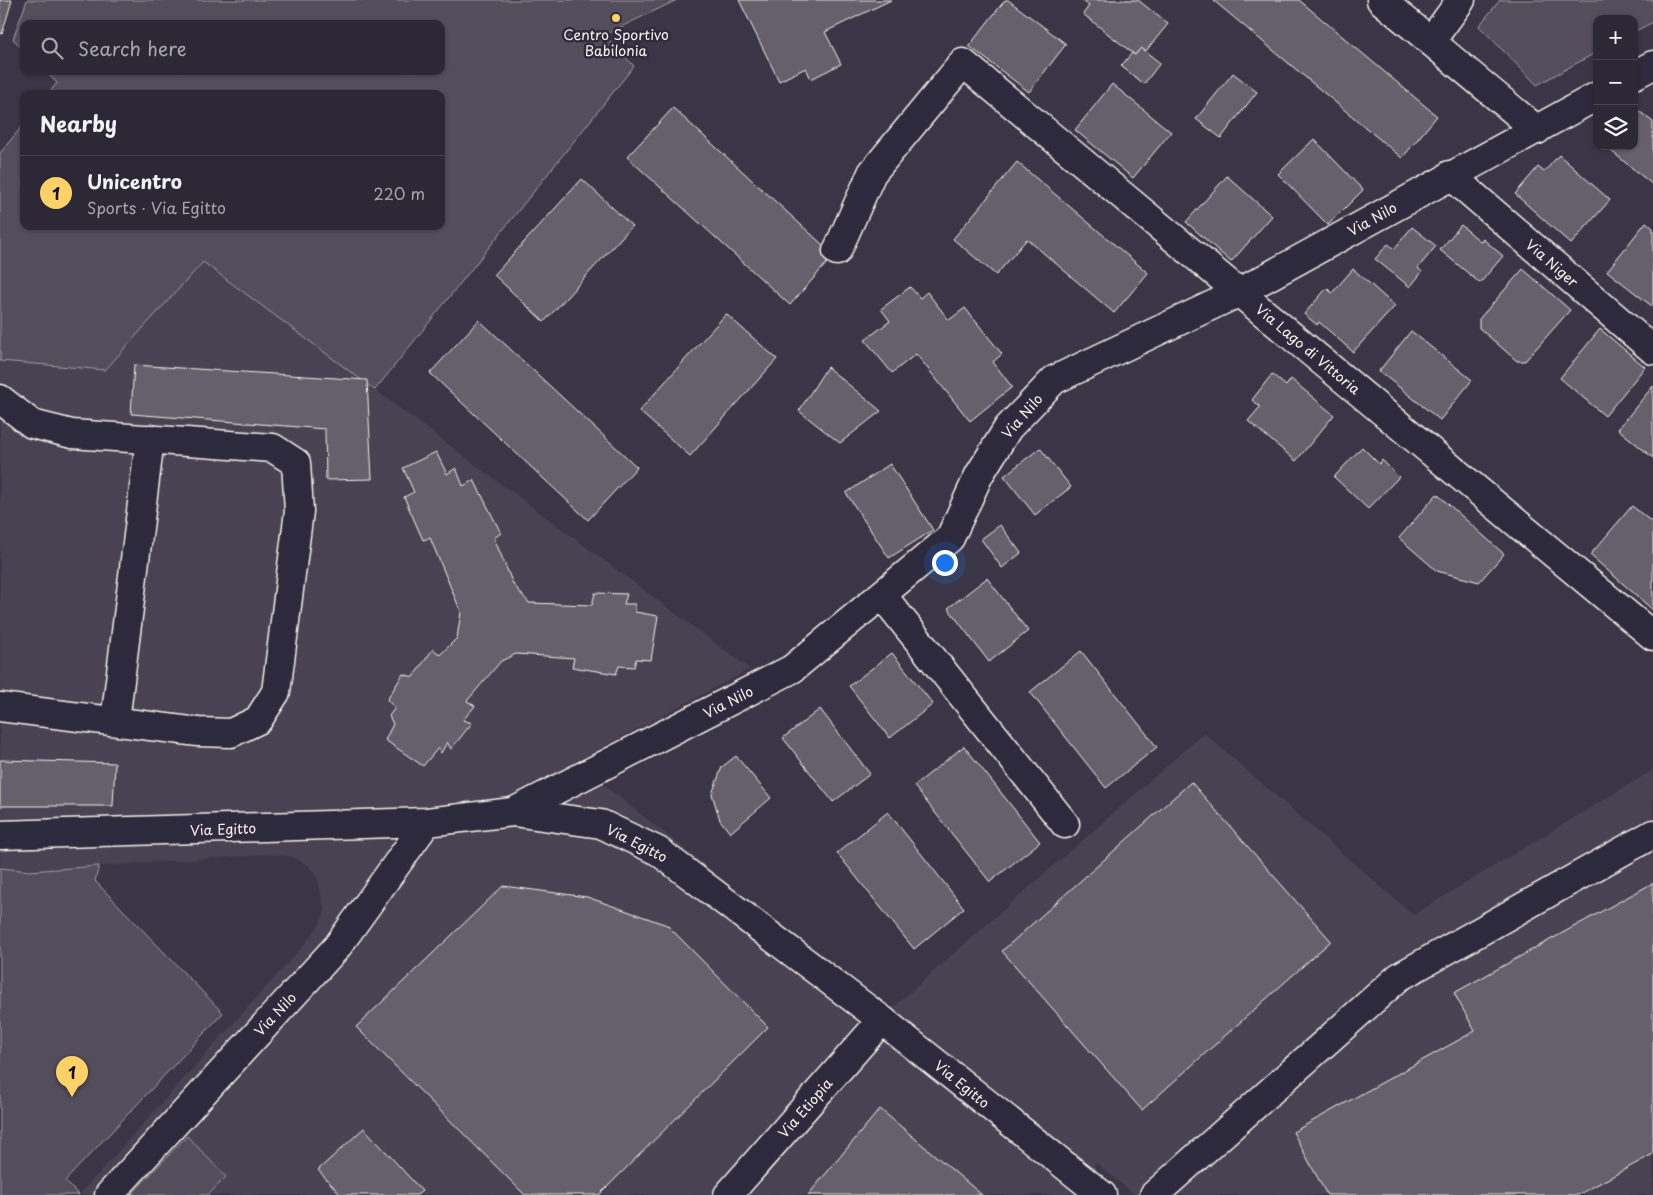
<!DOCTYPE html>
<html lang="en">
<head>
<meta charset="utf-8">
<style>
  :root { --surface:#2c2835; --page:#383441; --text:#f1f3f6; --muted:#a6a6ad; --line:#484450; --accent:#ffd166 }
  body { margin:0; font-family:"Playpen Sans",sans-serif; background:var(--page); color:var(--text) }
  .controls { position:absolute; right:15px; top:15px; display:grid; overflow:hidden; border-radius:10px; box-shadow:0 1px 4px #0004 }
  .controls button { width:45px; height:45px; display:grid; place-items:center; padding:0; border:0; border-bottom:1px solid var(--line); background:var(--surface); color:var(--text); font:25px sans-serif }
  .you { position:absolute; left:944px; top:562px; width:18px; height:18px; margin:-12px; border:4px solid #fff; border-radius:50%; background:#1a73e8; box-shadow:0 0 0 8px #1a73e833 }
  .badge { display:grid; place-items:center; width:32px; height:32px; border-radius:50%; background:var(--accent); color:#111; font-size:16px; font-weight:700 }
  .pin { position:absolute; translate:-50% -41px; filter:drop-shadow(0 1px 2px #0008) }
  .pin::after { content:''; position:absolute; top:26px; width:18px; height:15px; background:inherit; clip-path:polygon(0 0,100% 0,50% 100%) }
  .list { margin:0; padding:0; list-style:none }
  h2 { display:flex; justify-content:space-between; align-items:center; height:65px; margin:0; padding:0 20px; font-size:21px }
  h2 small { font-size:16px; font-weight:400; color:var(--muted) }
  .list li { display:grid; grid-template-columns:32px 1fr auto; gap:15px; align-items:center; box-sizing:border-box; height:75px; padding:0 20px; border-top:1px solid var(--line) }
  .list b { display:block; font-size:19px; white-space:nowrap }
  .list p { margin:0; font-size:16px; white-space:nowrap; color:var(--muted) }
  .list em { font-size:16px; font-style:normal; color:var(--muted) }
  .icon { flex:none; width:28px; height:28px; fill:none; stroke:currentColor; stroke-width:2; stroke-linecap:round; stroke-linejoin:round }
  .map { position:relative; flex:none; width:1653px; height:1195px; overflow:hidden }
  .search { position:absolute; background:var(--surface); box-shadow:0 1px 4px #0004; left:20px; top:20px; width:425px; height:55px; display:flex; align-items:center; gap:12px; box-sizing:border-box; padding:0 18px; border-radius:10px; color:var(--muted); font-size:19px }
  .panel { position:absolute; background:var(--surface); box-shadow:0 1px 4px #0004; left:20px; top:90px; width:425px; height:140px; border-radius:10px }
  .map>svg:first-child { display:block }
</style>
</head>
<body>
<div class="map">
<svg width="1653" height="1195" viewBox="0 0 1653 1195">
  <rect width="100%" height="100%" fill="#3b3647"/>
  <filter id="ink" filterUnits="userSpaceOnUse"><feTurbulence type="fractalNoise" baseFrequency=".02" numOctaves="2"/><feDisplacementMap in="SourceGraphic" scale="10" xChannelSelector="R" yChannelSelector="G"/><feConvolveMatrix kernelMatrix="1 2 1 2 8 2 1 2 1" color-interpolation-filters="sRGB"/></filter>
  <g filter="url(#ink)">
    <polygon fill="#484352" points="203,262 750,669 575,762 889,1011 1204,733 1413,915 1653,770 1653,1195 1135,1195 1095,1162 1091,1195 208,1195 226,1177 187,1136 131,1195 79,1195 303,946 320,924 325,911 317,876 307,864 293,857 271,854 30,871 0,868 0,361 105,370"/>
    <g fill="#534e5c" stroke="#a4a0a2">
      <polygon points="27,0 677,0 604,35 634,66 375,390 203,262 105,370 0,361 0,153 24,124 24,226 441,226 441,94 48,94 57,83 45,71 441,71 441,24 24,24 24,50 13,39"/>
      <polygon points="1500,0 1653,0 1653,22 1634,32 1634,19 1597,19 1597,52 1537,85 1479,26"/>
      <polygon points="99,866 95,881 223,1013 65,1181 79,1195 0,1195 0,868 30,871"/>
      <polygon points="187,1136 226,1177 208,1195 131,1195"/>
    </g>
    <g fill="#65616c" stroke="#f4f1e8">
      <polygon points="0,0 12,0 2,34 0,33"/>
      <polygon points="739,0 891,0 825,32 841,64 811,79 806,68 779,81"/>
      <polygon points="1005,0 1008,0 1066,44 1029,92 969,46"/>
      <polygon points="1082,0 1138,0 1168,24 1146,51 1141,48 1135,55 1083,14 1089,6"/>
      <polygon points="1213,0 1299,0 1437,116 1402,158"/>
      <polygon points="1141,48 1160,63 1144,84 1121,66 1132,53 1135,55"/>
      <polygon points="1233,73 1257,92 1221,138 1196,119"/>
      <polygon points="1112,84 1171,132 1133,178 1075,130"/>
      <polygon points="673,108 834,255 790,305 627,157"/>
      <polygon points="1635,108 1653,122 1653,185 1605,146 1634,146"/>
      <polygon points="1314,139 1363,190 1328,225 1278,174"/>
      <polygon points="1559,155 1610,200 1571,244 1515,194 1538,167 1544,172"/>
      <polygon points="1017,162 1148,273 1114,313 1027,239 996,275 953,239"/>
      <polygon points="1227,176 1272,216 1231,262 1186,222"/>
      <polygon points="582,179 632,226 544,322 494,275"/>
      <polygon points="1646,222 1653,228 1653,307 1607,271"/>
      <polygon points="1461,225 1481,242 1483,239 1503,256 1480,283 1440,250"/>
      <polygon points="1412,227 1436,246 1418,268 1422,272 1410,287 1375,259 1388,244 1394,249"/>
      <polygon points="1353,269 1395,306 1353,352 1319,322 1317,325 1304,314 1327,288 1332,293"/>
      <polygon points="1523,269 1570,310 1525,361 1517,361 1479,328 1479,319"/>
      <polygon points="910,287 920,298 927,292 949,320 965,308 1002,354 993,362 1012,387 970,421 916,354 892,373 865,340 890,321 881,309"/>
      <polygon points="726,314 777,359 690,456 639,411"/>
      <polygon points="479,320 637,467 588,520 430,373"/>
      <polygon points="1600,329 1645,367 1605,416 1560,378"/>
      <polygon points="1411,331 1472,380 1440,420 1379,371"/>
      <polygon points="134,365 367,380 372,479 326,480 325,429 131,414"/>
      <polygon points="827,367 881,411 840,443 799,411"/>
      <polygon points="1272,374 1286,386 1291,379 1334,415 1296,461 1248,421 1260,407 1252,400"/>
      <polygon points="1653,386 1653,458 1618,429"/>
      <polygon points="1362,447 1379,464 1382,460 1399,477 1368,509 1334,477"/>
      <polygon points="1040,448 1071,487 1035,515 1004,476"/>
      <polygon points="436,452 447,474 456,468 463,486 474,480 501,533 494,538 513,584 529,603 592,605 595,593 627,594 624,604 635,604 635,612 658,616 651,660 636,659 634,667 619,666 616,674 572,667 574,658 516,654 501,661 467,701 475,706 463,720 472,723 451,749 447,742 441,753 438,748 423,766 385,740 393,724 389,716 395,708 387,700 403,674 413,677 433,649 440,655 457,638 461,612 430,538 423,540 404,497 414,492 403,468"/>
      <polygon points="890,464 933,530 889,558 846,493"/>
      <polygon points="1437,494 1504,554 1479,582 1437,571 1399,538"/>
      <polygon points="1632,506 1653,523 1653,610 1590,555"/>
      <polygon points="1000,525 1021,553 1002,568 981,539"/>
      <polygon points="987,578 1028,631 989,662 948,608"/>
      <polygon points="1081,651 1157,747 1106,788 1030,692"/>
      <polygon points="892,653 933,704 890,738 849,686"/>
      <polygon points="820,709 870,774 833,802 783,738"/>
      <polygon points="964,746 1040,842 990,882 914,786"/>
      <polygon points="736,756 771,798 730,833 720,820 712,794 722,767"/>
      <polygon points="0,760 115,763 113,806 0,806"/>
      <polygon points="1191,782 1331,941 1142,1110 1002,951"/>
      <polygon points="888,812 964,908 914,949 837,853"/>
      <polygon points="1653,883 1653,1154 1578,1195 1327,1195 1293,1132 1475,1031 1454,993"/>
      <polygon points="503,886 587,897 667,925 768,1027 599,1195 525,1195 356,1027"/>
      <polygon points="880,1109 982,1195 808,1195"/>
      <polygon points="364,1128 422,1191 417,1195 341,1195 318,1170"/>
    </g>
    <g fill="none" stroke-linecap="round" stroke-linejoin="round">
      <g stroke="#f4f1e8" stroke-width="31">
        <g id="minor">
          <polyline points="1381,0 1537,130"/>
          <polyline points="1431,41 1461,0"/>
          <polyline points="1634,75 1653,65"/>
          <polyline points="1450,175 1653,350"/>
          <polyline points="837,251 872,173 963,63 1653,636"/>
          <polyline points="0,399 32,424 72,434 273,448 296,463 299,511 276,692 258,720 231,733 198,732 0,707"/>
          <polyline points="882,595 1065,824"/>
          <polyline points="115,721 150,439"/>
          <polyline points="513,812 792,669 950,538 979,475 1008,428 1054,380 1240,292 1597,96"/>
          <polyline points="0,835 427,822 513,812 601,824 658,851 882,1020 1102,1195"/>
          <polyline points="109,1195 337,947 427,822"/>
          <polyline points="728,1195 882,1020"/>
          <polyline points="1154,1195 1399,977 1653,834"/>
        </g>
      </g>
      <use href="#minor" stroke="#2f2a3d" stroke-width="28"/>
    </g>
  </g>
  <circle fill="#ffd166" stroke="#2f2a3d" stroke-width="2" cx="616" cy="18" r="5"/>
  <g text-anchor="middle" dominant-baseline="central" stroke-width="5" stroke-linejoin="round" paint-order="stroke">
    <g font-size="14" fill="#f4f1e8" stroke="#2f2a3d">
      <text x="616" y="34">Centro Sportivo<tspan x="616" dy="16">Babilonia</tspan></text>
    </g>
    <g font-size="14" fill="#f4f1e8" stroke="#2f2a3d">
      <text transform="translate(1372 219) rotate(-29)">Via Nilo</text>
      <text transform="translate(1552 263) rotate(41)">Via Niger</text>
      <text transform="translate(1308 349) rotate(40)">Via Lago di Vittoria</text>
      <text transform="translate(1022 416) rotate(-49)">Via Nilo</text>
      <text transform="translate(728 702) rotate(-27)">Via Nilo</text>
      <text transform="translate(223 829) rotate(-2)">Via Egitto</text>
      <text transform="translate(637 843) rotate(27)">Via Egitto</text>
      <text transform="translate(275 1014) rotate(-47)">Via Nilo</text>
      <text transform="translate(962 1084) rotate(39)">Via Egitto</text>
      <text transform="translate(805 1108) rotate(-49)">Via Etiopia</text>
    </g>
  </g>
</svg>
<div class="controls">
<button>+</button>
<button>−</button>
<button><svg class="icon" aria-label="layers" viewBox="0 0 24 24"><path d="M12 4l9 5-9 5-9-5zM3 14l9 5 9-5"/></svg></button>
</div>
<div class="you"></div>
<div class="pin badge" style="left:72px;top:1097px">1</div>
<div class="search"><svg class="icon" aria-label="search" viewBox="0 0 24 24"><circle cx="10" cy="10" r="6"/><path d="M15 15l6 6"/></svg>Search here</div>
<section class="panel">
<h2>Nearby<small></small></h2>
<ul class="list">
<li><span class="badge">1</span><div><b>Unicentro</b><p>Sports · Via Egitto</p></div><em>220 m</em></li>
</ul>
</section>
</div>
</body>
</html>
